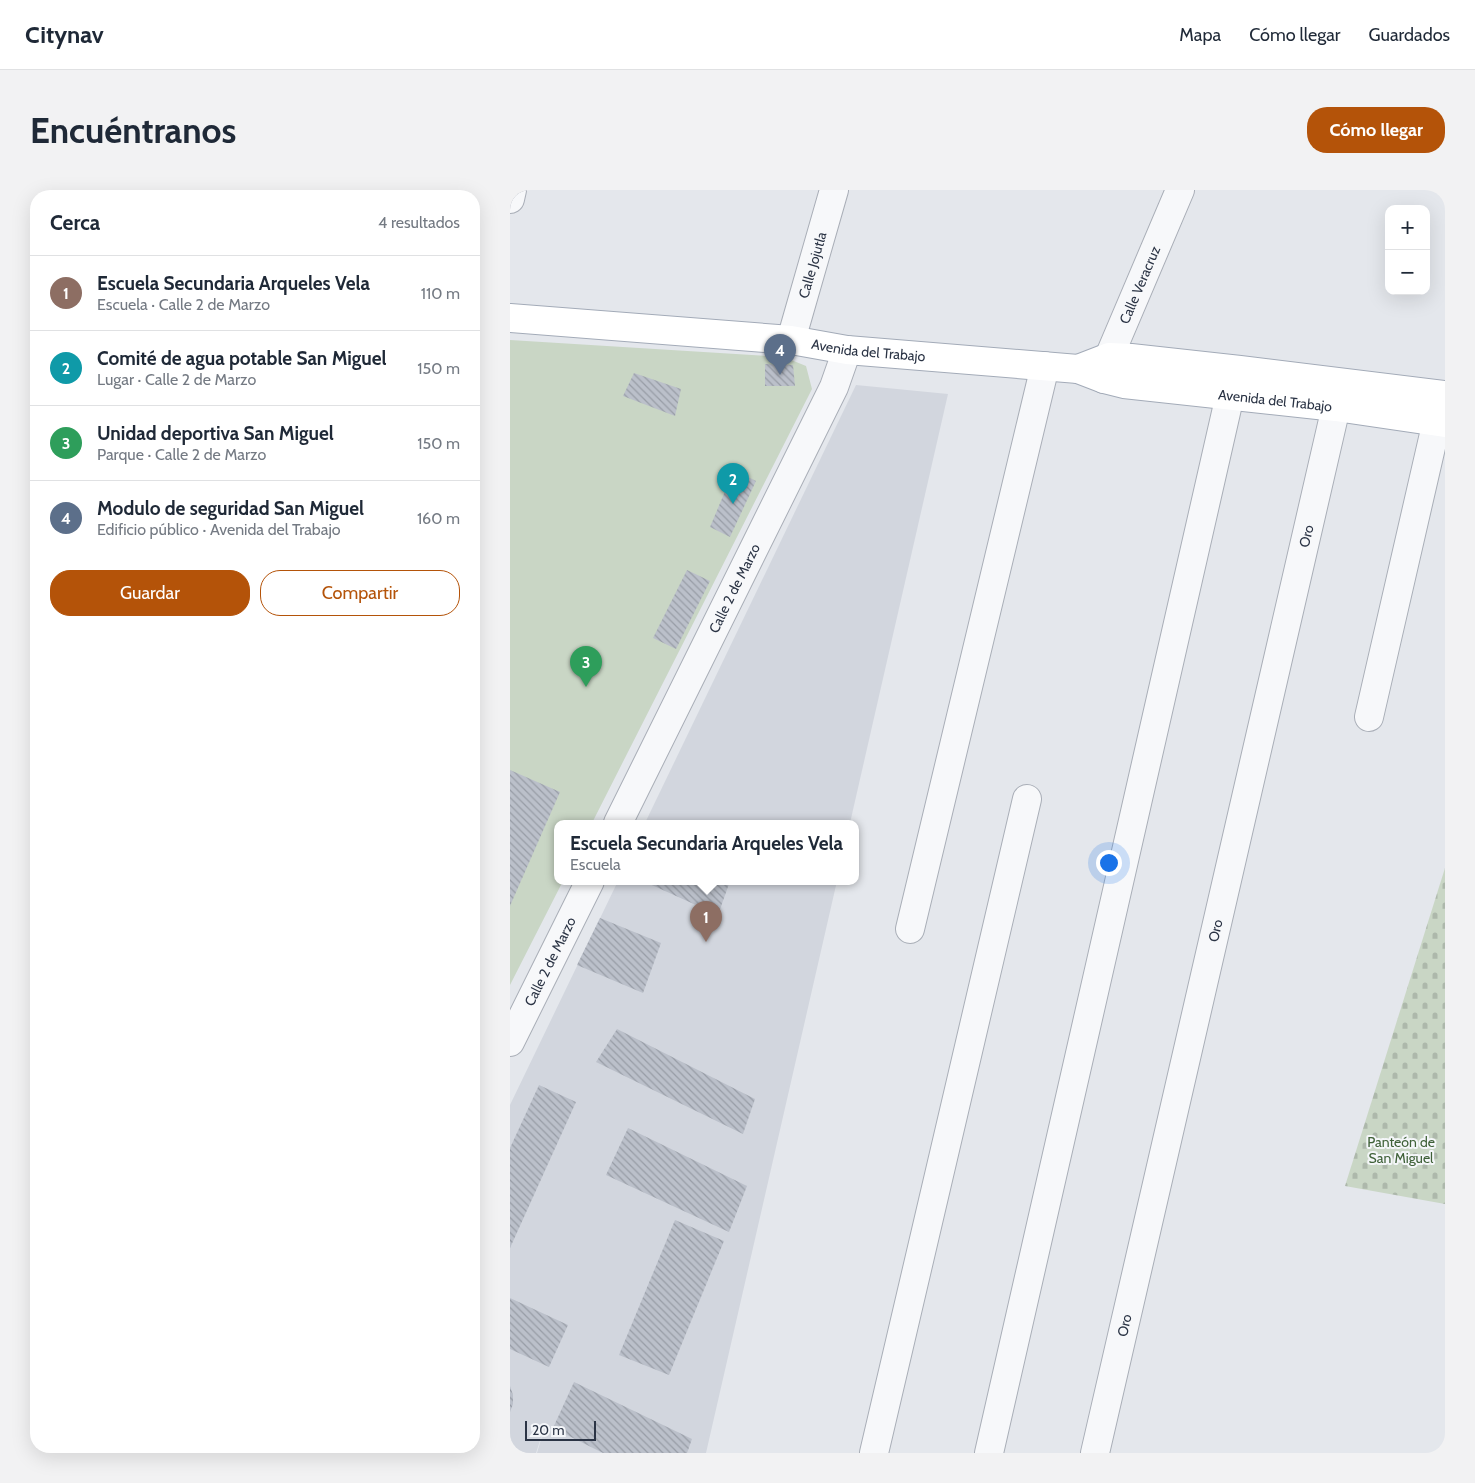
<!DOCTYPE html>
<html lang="es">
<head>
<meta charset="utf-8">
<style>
  :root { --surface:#fff; --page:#f2f2f3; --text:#1f2937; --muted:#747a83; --line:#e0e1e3; --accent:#b45309 }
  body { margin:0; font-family:Cabin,sans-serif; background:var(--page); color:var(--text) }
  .controls { position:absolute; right:15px; top:15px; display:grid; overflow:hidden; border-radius:10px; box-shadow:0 5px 20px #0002 }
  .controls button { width:45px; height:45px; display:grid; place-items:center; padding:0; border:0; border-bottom:1px solid var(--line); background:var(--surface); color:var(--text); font:25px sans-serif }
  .scale { position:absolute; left:15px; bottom:12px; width:71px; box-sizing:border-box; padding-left:5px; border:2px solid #2b3445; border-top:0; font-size:14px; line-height:18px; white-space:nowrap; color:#2b3445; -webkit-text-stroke:4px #f4f6f9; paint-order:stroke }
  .you { position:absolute; left:598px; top:672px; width:18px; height:18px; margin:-12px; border:4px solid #fff; border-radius:50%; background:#1a73e8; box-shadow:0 0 0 8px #1a73e833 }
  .badge { display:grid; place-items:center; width:32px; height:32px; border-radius:50%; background:var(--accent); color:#fff; font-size:16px; font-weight:700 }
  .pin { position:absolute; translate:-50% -41px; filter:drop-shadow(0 1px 2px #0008) }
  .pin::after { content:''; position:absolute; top:26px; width:18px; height:15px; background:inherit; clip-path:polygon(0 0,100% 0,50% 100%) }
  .popup { position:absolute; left:44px; top:630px; width:305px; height:65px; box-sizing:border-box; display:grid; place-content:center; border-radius:10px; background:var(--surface); filter:drop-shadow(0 1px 4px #0005); font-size:16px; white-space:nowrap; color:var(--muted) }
  .popup b { font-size:19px; color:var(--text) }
  .popup::after { content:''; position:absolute; left:50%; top:100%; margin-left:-10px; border:10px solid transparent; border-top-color:var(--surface) }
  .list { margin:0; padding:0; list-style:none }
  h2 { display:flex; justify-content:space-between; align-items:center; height:65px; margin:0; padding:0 20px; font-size:21px }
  h2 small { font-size:16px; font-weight:400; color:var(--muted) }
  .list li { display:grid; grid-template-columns:32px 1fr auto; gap:15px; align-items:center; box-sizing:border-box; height:75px; padding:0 20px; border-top:1px solid var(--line) }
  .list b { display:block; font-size:19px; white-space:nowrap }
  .list p { margin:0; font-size:16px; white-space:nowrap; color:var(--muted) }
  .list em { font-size:16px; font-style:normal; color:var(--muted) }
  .actions { display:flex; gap:10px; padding:15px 20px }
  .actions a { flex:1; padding:11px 0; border:1px solid var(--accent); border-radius:20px; text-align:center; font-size:18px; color:var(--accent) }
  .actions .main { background:var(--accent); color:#fff }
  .map { position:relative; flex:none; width:935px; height:1263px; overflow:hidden; border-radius:20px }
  header { display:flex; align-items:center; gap:30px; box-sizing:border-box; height:70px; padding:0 25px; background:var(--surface); border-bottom:1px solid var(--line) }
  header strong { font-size:24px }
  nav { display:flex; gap:28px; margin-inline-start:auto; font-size:18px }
  .intro { display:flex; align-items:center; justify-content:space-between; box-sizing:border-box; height:120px; padding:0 30px }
  h1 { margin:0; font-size:35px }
  .button { padding:12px 22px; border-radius:20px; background:var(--accent); color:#fff; font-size:18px; font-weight:700 }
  main { display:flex; gap:30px; padding:0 30px }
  aside { flex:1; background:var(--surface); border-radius:20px; box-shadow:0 5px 20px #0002 }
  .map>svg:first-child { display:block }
</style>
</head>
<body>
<header>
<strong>Citynav</strong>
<nav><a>Mapa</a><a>Cómo llegar</a><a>Guardados</a></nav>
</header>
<div class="intro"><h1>Encuéntranos</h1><a class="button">Cómo llegar</a></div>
<main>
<aside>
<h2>Cerca<small>4 resultados</small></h2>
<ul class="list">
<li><span class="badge" style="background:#8d6e63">1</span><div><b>Escuela Secundaria Arqueles Vela</b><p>Escuela · Calle 2 de Marzo</p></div><em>110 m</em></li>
<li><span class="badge" style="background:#0f9aa8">2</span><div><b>Comité de agua potable San Miguel</b><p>Lugar · Calle 2 de Marzo</p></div><em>150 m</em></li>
<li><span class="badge" style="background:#2e9e5b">3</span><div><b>Unidad deportiva San Miguel</b><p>Parque · Calle 2 de Marzo</p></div><em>150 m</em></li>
<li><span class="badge" style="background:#5c6f8a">4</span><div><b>Modulo de seguridad San Miguel</b><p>Edificio público · Avenida del Trabajo</p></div><em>160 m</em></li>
</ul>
<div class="actions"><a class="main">Guardar</a><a>Compartir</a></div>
</aside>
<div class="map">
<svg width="935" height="1263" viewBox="0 0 935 1263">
  <defs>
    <pattern id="cemetery-stones" width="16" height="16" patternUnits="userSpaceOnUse" patternTransform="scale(1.25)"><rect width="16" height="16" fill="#c9d6c5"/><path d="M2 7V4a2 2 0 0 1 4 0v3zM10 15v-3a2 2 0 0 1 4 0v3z" fill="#adb8ab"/></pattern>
    <pattern id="building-back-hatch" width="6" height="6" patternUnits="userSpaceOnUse" patternTransform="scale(1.25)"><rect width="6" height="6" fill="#bbc0ca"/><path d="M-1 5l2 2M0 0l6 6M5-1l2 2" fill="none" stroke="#989da6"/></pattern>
  </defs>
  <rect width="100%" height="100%" fill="#e4e7ec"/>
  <g fill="#d2d6de">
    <polygon points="346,195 438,204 340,633 135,633"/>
    <polygon points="108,691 327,691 196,1263 27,1263 37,1229 26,1263 0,1263 0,915"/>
  </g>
  <polygon fill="url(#cemetery-stones)" points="935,678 935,1014 835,996"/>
  <polygon fill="#c9d6c5" points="0,150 274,167 296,176 302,199 82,633 47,633 47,691 53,691 0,795"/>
  <g fill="url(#building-back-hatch)">
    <polygon points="255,174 283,175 285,196 255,196"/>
    <polygon points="124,183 171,199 165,226 113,206"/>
    <polygon points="224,280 246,291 220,347 200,337"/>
    <polygon points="177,380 200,391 166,459 143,448"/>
    <polygon points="0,580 50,602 0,716"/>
    <polygon points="133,691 220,691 208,725"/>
    <polygon points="90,728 151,753 133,803 67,775"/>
    <polygon points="107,839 245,909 233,944 86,872"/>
    <polygon points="29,895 66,912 0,1058 0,958"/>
    <polygon points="118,938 237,996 219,1042 96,985"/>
    <polygon points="165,1030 214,1051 159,1185 109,1165"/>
    <polygon points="0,1108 58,1135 39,1177 0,1159"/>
    <polygon points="64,1192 182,1249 177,1263 93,1263 43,1238"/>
    <polygon points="0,1196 3,1205 3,1214 0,1222"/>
  </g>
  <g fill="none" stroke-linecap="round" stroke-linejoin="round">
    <g stroke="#a9aeb7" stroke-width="30">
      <g id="minor">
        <polyline points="0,9 2,0"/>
        <path id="s1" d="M281,150L324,0"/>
        <path id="s2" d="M594,189L599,167L670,0"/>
        <polyline points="859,527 927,231"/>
        <path id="s3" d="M108,633L324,197L337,160"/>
        <polyline points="400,739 535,176"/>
        <path id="s4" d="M0,852L80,691"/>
        <polyline points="364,1263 517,609"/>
        <polyline points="479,1263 720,205"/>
        <path id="s5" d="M585,1263L826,217"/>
      </g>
    </g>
    <g stroke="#a3abb8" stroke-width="30">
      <g id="major">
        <path id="s6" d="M0,128L281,150L337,160L568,179L594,189L614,194L826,217L935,233"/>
        <polyline points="568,179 599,167 621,168 730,180 935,205"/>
      </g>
    </g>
    <use href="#minor" stroke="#f7f8fa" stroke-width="28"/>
    <use href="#major" stroke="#fff" stroke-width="28"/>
  </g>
  <g text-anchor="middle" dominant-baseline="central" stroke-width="4" stroke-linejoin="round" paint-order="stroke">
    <g font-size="14" fill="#2b3445" stroke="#f4f6f9">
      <text stroke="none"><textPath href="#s1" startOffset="78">Calle Jojutla</textPath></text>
      <text stroke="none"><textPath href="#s2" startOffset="101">Calle Veracruz</textPath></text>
      <text stroke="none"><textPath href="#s6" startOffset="360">Avenida del Trabajo</textPath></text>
      <text stroke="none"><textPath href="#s6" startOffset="771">Avenida del Trabajo</textPath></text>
      <text stroke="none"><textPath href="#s5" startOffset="941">Oro</textPath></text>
      <text stroke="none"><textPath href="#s3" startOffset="262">Calle 2 de Marzo</textPath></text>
      <text stroke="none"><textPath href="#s5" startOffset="536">Oro</textPath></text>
      <text stroke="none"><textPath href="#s4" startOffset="90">Calle 2 de Marzo</textPath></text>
      <text stroke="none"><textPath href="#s5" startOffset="131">Oro</textPath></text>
    </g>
    <g font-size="14" fill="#3f6138" stroke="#f4f6f9">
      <text x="891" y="952">Panteón de<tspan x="891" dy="16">San Miguel</tspan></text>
    </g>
  </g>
</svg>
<div class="controls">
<button>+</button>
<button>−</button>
</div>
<div class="scale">20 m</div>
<div class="you"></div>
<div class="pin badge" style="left:196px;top:752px;background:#8d6e63">1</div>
<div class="popup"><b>Escuela Secundaria Arqueles Vela</b>Escuela</div>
<div class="pin badge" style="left:223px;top:314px;background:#0f9aa8">2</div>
<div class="pin badge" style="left:76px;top:497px;background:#2e9e5b">3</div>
<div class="pin badge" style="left:270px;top:185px;background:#5c6f8a">4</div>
</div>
</main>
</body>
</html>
